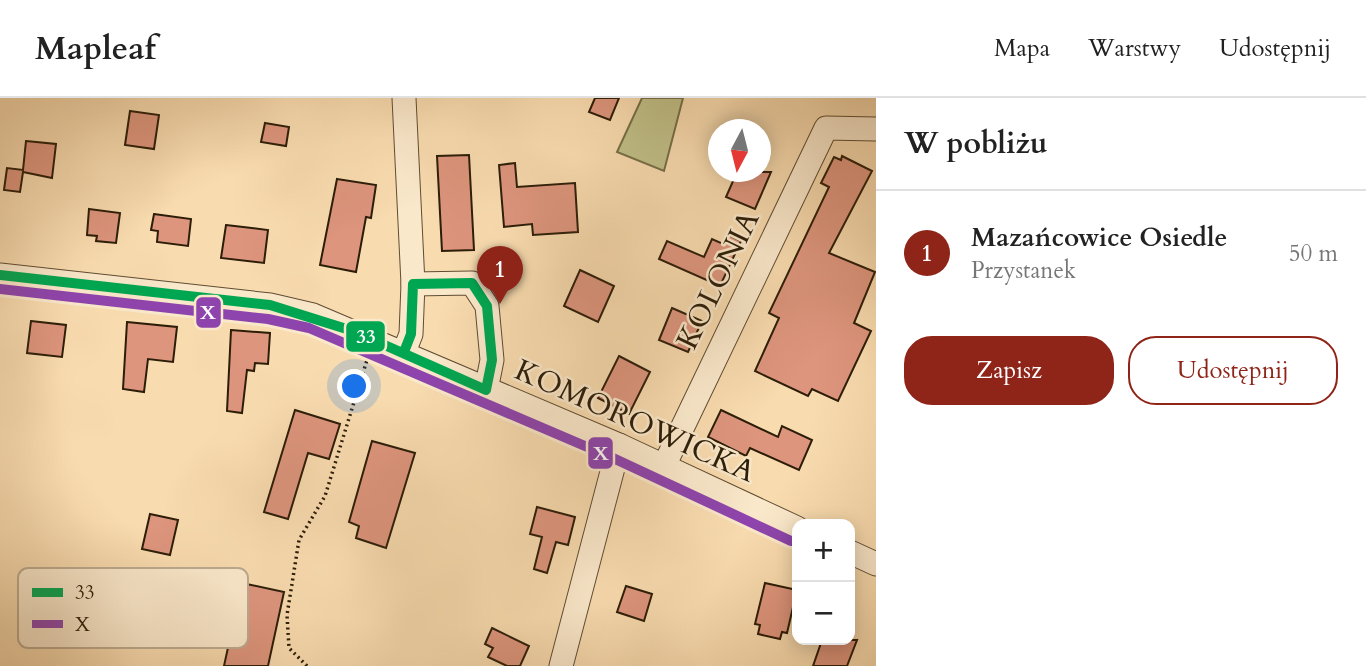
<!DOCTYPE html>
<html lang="pl">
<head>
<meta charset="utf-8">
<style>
  :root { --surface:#fff; --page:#f6f6f6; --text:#222; --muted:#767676; --line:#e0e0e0; --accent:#8f2418 }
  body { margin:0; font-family:Cardo,serif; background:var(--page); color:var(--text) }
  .controls { position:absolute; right:21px; bottom:21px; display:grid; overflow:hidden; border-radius:14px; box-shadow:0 4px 18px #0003 }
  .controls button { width:63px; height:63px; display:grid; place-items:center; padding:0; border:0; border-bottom:2px solid var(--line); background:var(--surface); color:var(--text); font:35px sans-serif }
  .compass { position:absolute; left:708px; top:21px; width:63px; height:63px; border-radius:50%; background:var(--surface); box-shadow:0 4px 18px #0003; rotate:187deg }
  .you { position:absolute; left:355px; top:289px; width:24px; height:24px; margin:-18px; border:5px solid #fff; border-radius:50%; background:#1a73e8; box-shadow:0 0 0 10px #1a73e833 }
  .badge { display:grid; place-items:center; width:46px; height:46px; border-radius:50%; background:var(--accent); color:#fff; font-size:23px; font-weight:700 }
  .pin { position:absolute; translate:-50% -58px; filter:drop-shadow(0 2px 4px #0008) }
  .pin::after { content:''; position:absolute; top:37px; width:24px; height:21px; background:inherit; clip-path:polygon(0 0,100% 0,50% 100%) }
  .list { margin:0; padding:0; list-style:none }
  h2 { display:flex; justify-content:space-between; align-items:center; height:91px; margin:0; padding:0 28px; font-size:30px }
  h2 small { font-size:23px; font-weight:400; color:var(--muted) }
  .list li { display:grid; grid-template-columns:46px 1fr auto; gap:21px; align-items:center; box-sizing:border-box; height:126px; padding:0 28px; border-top:2px solid var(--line) }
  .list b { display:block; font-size:26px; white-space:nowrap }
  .list p { margin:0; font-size:23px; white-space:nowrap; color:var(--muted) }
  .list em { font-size:23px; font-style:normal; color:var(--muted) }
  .actions { display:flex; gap:14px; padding:21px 28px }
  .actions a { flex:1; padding:16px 0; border:2px solid var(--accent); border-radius:28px; text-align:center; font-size:24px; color:var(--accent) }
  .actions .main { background:var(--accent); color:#fff }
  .map { position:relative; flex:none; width:876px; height:568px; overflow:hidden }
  header { display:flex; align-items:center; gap:42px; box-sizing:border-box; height:98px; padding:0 35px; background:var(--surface); border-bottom:2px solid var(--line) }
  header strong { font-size:33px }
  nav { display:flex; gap:38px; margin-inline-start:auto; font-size:24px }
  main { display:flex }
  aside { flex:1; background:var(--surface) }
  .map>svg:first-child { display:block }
</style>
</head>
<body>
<header>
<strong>Mapleaf</strong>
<nav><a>Mapa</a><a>Warstwy</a><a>Udostępnij</a></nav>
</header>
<main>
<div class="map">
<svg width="876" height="568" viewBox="0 0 876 568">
  <rect width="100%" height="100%" fill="#f8dbaf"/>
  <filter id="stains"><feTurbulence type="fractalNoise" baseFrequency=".00286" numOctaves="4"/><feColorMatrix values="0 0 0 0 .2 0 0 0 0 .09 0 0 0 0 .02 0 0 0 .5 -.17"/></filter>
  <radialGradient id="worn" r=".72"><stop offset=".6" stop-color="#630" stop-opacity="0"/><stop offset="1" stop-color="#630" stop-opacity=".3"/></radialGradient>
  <polygon fill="#c0bf88" stroke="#766e48" stroke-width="2" points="642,0 683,0 664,73 617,54"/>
  <g fill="#dd957d" stroke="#2c1d08" stroke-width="2">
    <polygon points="595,0 619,0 610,22 589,14"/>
    <polygon points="130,13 159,17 154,51 125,47"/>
    <polygon points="265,25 289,29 286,48 261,44"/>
    <polygon points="26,43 56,46 52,80 23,74 20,94 4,92 7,70 23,72"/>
    <polygon points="469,57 474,152 442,153 437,58"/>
    <polygon points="842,58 872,73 829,155 875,174 854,225 871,233 838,303 812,291 808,298 755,273 779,220 769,215 829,89 821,85 834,59 841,62"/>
    <polygon points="515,65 517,89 575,85 578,134 533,137 532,126 504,129 499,67"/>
    <polygon points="737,74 771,74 755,111 726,99"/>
    <polygon points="337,81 376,87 371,120 366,119 356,174 320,167"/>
    <polygon points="89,111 120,115 116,145 96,143 97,138 87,137"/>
    <polygon points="154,116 191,121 188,148 157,144 158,133 151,132"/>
    <polygon points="226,127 268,132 264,165 221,160"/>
    <polygon points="727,136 741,143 720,188 659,161 667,143 704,159 712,141 723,146"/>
    <polygon points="580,172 614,188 598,224 564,208"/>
    <polygon points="672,210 702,223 688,254 659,242"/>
    <polygon points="31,223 66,227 62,259 27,255"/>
    <polygon points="127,224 177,229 173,264 148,261 144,294 123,291"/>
    <polygon points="231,232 270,235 268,266 255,265 254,273 247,272 242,315 227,313"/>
    <polygon points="619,258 650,274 629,316 598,300"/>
    <polygon points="295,312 340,326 329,361 308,355 288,421 264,414"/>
    <polygon points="721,312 778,339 782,328 812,342 799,372 750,350 746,358 708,339"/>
    <polygon points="372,343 415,355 386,450 356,440 359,428 349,424"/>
    <polygon points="537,409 575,419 568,447 556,444 547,475 534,471 542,439 530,436"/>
    <polygon points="150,416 178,422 170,457 142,451"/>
    <polygon points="242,485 284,494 268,568 224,568"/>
    <polygon points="765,485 797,492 787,535 782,534 780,541 758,536 760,527 755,526"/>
    <polygon points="626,488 652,496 644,523 617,514"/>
    <polygon points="492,530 529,548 520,568 507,568 488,559 493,550 485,546"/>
    <polygon points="822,542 857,542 847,568 813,568"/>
  </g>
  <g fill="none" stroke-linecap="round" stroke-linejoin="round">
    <g stroke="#5f4c32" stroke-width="25">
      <g id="minor">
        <polyline points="0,177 270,207 313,217 619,347 797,430"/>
        <polyline points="413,186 472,185 487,208 492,262 486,292"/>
        <polyline points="404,254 411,236 413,186 404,0"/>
        <polyline points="664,368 826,30 876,31"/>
        <polyline points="850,454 876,466"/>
        <polyline points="561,568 619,347"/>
      </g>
    </g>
    <polyline stroke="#2c1d08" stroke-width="3.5" stroke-dasharray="2 3.5" stroke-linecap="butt" points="307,568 289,550 287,517 299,442 325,398 367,262"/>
    <use href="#minor" stroke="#fae8cb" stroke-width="23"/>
    <g stroke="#fae8cb" stroke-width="16">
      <polyline id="bus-1" points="0,177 270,207 353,233 486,292 492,262 487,208 472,185 413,186 411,236 404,254"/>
    </g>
    <g stroke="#fae8cb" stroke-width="16">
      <polyline id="bus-2" points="0,191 268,221 309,230 613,360 791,443"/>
    </g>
    <use href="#bus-1" stroke="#00a651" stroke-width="10"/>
    <use href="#bus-2" stroke="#8e44ad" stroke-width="10"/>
  </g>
  <g text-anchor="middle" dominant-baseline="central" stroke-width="5" stroke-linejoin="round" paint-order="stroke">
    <g font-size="30" fill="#2c1d08" stroke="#fae8cb">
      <text transform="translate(718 182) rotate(-64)">KOLONIA</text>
      <text transform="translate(635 323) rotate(24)">KOMOROWICKA</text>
    </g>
  </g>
  <rect x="18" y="470" width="230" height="80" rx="10" fill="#fae8cb" stroke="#bcab90" stroke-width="2"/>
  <rect x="32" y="490" width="31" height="9" fill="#00a651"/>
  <rect x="32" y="522" width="31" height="8" fill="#8e44ad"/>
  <g font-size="19" fill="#2c1d08">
    <text x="75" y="501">33</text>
    <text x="75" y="533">X</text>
  </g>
  <g stroke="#fae8cb" stroke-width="2.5">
    <rect x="195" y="198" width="27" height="33" rx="7" fill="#8e44ad"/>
    <rect x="345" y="222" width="41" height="33" rx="7" fill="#00a651"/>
    <rect x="587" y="338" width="27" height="34" rx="7" fill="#8e44ad"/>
  </g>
  <g font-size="19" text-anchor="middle" font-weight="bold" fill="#fff">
    <text x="208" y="221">X</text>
    <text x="366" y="245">33</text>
    <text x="601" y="362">X</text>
  </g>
  <rect width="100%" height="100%" filter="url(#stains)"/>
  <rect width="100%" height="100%" fill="url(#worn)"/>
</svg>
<div class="controls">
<button>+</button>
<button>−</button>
</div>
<svg class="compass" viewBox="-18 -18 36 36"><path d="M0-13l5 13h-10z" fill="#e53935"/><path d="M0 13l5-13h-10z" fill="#767676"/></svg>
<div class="you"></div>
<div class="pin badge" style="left:500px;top:206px">1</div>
</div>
<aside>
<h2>W pobliżu<small></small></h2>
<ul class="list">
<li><span class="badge">1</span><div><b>Mazańcowice Osiedle</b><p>Przystanek</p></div><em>50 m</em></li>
</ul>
<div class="actions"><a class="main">Zapisz</a><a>Udostępnij</a></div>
</aside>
</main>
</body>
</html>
